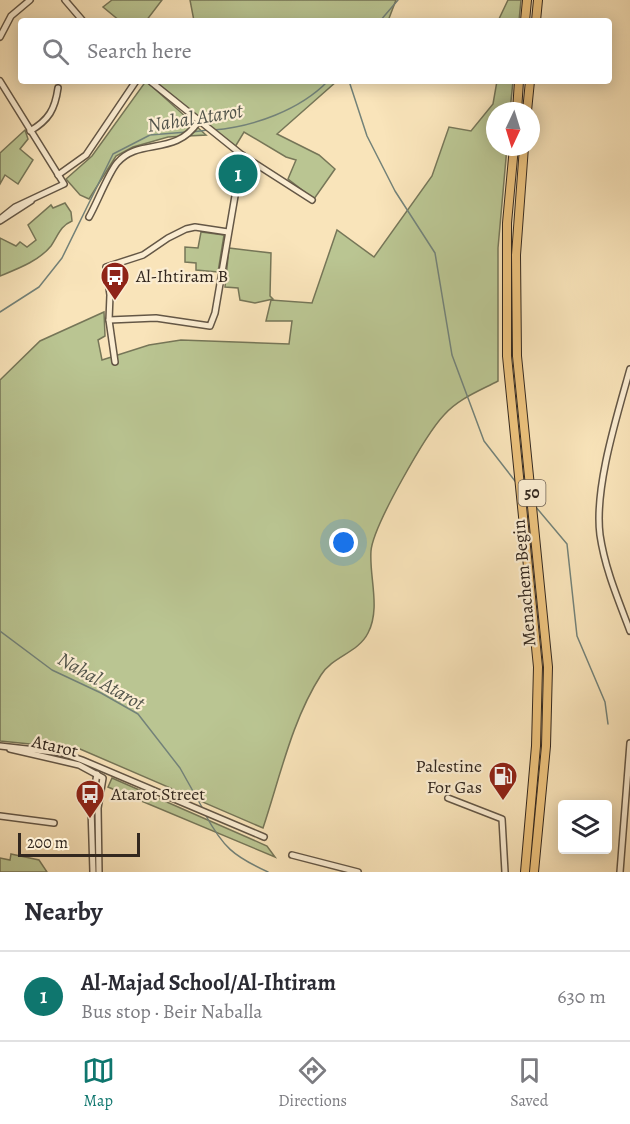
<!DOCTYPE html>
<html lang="en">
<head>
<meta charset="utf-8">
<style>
  :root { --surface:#fff; --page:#f7f7f7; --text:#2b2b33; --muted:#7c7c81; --line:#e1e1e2; --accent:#0f766e }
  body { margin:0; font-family:Alegreya,serif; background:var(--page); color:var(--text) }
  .controls { position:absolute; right:18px; bottom:18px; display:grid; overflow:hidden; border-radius:6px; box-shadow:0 3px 15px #0003 }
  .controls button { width:54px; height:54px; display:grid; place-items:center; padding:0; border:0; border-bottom:2px solid var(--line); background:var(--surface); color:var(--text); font:30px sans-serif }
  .compass { position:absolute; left:486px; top:102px; width:54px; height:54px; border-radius:50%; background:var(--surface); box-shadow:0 3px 15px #0003; rotate:184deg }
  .scale { position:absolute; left:18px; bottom:15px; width:122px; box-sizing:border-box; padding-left:6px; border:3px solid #33281f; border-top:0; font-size:16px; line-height:21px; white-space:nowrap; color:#33281f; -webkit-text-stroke:4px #fbedd2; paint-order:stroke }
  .you { position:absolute; left:344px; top:543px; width:21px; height:21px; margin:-15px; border:4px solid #fff; border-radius:50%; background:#1a73e8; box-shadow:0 0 0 9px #1a73e833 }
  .badge { display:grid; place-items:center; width:39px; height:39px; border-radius:50%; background:var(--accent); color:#fff; font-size:20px; font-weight:700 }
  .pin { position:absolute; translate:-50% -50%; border:3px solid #fff; box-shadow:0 2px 6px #0006 }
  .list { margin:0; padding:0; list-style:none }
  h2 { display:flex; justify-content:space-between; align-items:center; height:78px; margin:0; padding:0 24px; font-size:26px }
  h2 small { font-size:20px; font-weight:400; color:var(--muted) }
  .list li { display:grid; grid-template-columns:39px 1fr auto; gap:18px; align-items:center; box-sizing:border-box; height:90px; padding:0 24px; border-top:2px solid var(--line) }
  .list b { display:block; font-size:22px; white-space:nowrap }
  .list p { margin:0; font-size:20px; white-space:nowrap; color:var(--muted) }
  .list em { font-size:20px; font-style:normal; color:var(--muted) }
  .icon { flex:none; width:33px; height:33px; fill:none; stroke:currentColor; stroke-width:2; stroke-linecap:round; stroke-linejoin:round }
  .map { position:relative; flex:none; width:630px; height:872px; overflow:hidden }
  .search { position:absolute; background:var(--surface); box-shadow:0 3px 15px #0003; left:18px; right:18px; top:18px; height:66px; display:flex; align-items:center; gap:15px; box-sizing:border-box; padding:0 21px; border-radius:6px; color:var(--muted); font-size:22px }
  .sheet { height:168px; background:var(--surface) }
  nav { display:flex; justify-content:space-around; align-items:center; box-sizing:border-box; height:84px; border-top:2px solid var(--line); background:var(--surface); font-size:16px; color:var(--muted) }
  nav a { display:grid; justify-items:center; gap:3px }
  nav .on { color:var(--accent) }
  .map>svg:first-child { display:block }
</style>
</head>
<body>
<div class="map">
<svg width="630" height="872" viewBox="0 0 630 872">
  <rect width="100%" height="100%" fill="#f9e4ba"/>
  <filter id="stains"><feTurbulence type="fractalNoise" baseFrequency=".00333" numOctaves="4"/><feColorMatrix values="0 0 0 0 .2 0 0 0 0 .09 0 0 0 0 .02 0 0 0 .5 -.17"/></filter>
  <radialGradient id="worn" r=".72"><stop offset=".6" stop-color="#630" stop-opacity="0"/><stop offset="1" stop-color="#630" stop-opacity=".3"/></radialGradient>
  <g fill="#bac592" stroke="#767658" stroke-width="1.5">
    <polygon points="112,0 162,0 146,21 120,21 103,7"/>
    <polygon points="190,0 396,0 388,21 194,21"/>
    <polygon points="508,0 521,0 519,21 498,21"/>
    <polygon points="146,81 206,135 168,137 133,147 116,156 89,199 80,195 66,179 92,156"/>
    <polygon points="165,81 337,81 277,134 319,155 335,169 314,199 288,179 296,160 286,157 244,132 235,147 158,84"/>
    <path d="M497,81H513L510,111H495V147H507L498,248V381C479,391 458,399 444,415C426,434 373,526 371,551C369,577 381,608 368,633C358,653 333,656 321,675C292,720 280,777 263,828L80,749L0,741V380L40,341L104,312L105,336L98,340L102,360L149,345L181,340L289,344L292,321H266L271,300L312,303L337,230L374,257L432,176L449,127L471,131L493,104Z"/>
    <polygon points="25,130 28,139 20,149 33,160 18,184 5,175 0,184 0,153"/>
    <path d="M65,203L71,212L72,221C60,226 58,236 51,246C39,261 17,269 0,276V238L16,246L20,242L27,247L36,240L28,225L51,205L53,208Z"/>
    <polygon points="201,232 224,235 218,272 196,270 196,263 185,262 185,247 198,248"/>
    <polygon points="229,248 271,253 270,296 273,299 255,303 240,300 238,288 225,287"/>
    <polygon points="112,778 267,846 275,857 108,787"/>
    <polygon points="11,854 39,860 47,872 0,872 0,858 10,860"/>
  </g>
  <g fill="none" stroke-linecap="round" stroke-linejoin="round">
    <g stroke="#738279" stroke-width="1.5">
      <polyline points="380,21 398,0"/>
      <polyline points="349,81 367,136 395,191 435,253 452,355 484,441 515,481"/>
      <path d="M213,130C253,127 300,110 328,81"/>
      <polyline points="192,132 208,130"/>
      <polyline points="0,312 39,287 62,258 113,154 150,135 187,132"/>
      <polyline points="535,506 567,544 577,636 605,702 608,724"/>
      <polyline points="0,631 52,670 101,693 138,714 180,768 203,809"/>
      <path d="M205,814C223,847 233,856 268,872"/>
    </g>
    <g stroke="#645746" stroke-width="8">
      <g id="minor">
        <polyline points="65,0 83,21"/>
        <polyline points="0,37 11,16 30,0"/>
        <polyline points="0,81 64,184 15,207 0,219"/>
        <polyline points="150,81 242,155 312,200"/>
        <path d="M30,131C49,120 55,109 58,88"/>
        <polyline points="58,175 86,155 136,81"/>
        <path d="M89,217C97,203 108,174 117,163C139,137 175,157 198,122"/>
        <polyline points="0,221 31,201"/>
        <polyline points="109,320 156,318 210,326 215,313 242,155"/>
        <polyline points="115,362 109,320 110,295 106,267 143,255 168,238 186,229 195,227 228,232"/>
        <path d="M630,369C617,416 594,488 600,535C605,569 618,599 630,631"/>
        <polyline points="0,746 62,753 82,760 264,837"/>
        <polyline points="10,749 79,765 103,778 98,808 99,872"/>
        <polyline points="448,798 502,819 505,872"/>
        <polyline points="0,816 54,823"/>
        <polyline points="292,855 358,872"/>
        <polyline points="93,872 91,808 97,774"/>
        <polyline points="620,872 630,743"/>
      </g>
    </g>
    <g stroke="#33281f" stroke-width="10">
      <g id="highway">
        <polyline points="525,21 527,0"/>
        <polyline points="536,21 538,0"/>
        <polyline points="517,111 519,81"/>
        <polyline points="527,111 530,81"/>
        <polyline points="514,147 507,223 507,356 538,667 536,746 525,872"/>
        <polyline points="524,147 516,255 517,356 548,667 546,746 534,872"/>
      </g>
    </g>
    <use href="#minor" stroke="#fbedd2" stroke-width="5"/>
    <use href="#highway" stroke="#ecc27d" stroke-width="8"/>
  </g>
  <defs>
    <g id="bus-pin" transform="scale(1.5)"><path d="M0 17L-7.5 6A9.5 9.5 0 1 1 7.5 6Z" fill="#8f2418" stroke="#fbedd2"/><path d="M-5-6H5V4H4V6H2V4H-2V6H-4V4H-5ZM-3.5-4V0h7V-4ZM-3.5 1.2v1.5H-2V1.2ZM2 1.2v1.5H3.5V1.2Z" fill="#fff"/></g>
    <g id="fuel-pin" transform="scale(1.5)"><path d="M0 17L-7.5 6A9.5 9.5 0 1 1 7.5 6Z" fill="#8f2418" stroke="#fbedd2"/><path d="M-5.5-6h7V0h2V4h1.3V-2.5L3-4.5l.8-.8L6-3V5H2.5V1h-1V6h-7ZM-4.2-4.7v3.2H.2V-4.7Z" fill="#fff"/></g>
  </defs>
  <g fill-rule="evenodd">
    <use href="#bus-pin" x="115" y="276"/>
    <use href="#fuel-pin" x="503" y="776"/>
    <use href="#bus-pin" x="90" y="794"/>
  </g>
  <g text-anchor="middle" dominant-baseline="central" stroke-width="4.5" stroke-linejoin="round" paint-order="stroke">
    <rect fill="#fbedd2" stroke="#6f6355" stroke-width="1.5" x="518.5" y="480" width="27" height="26" rx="4.5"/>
    <g font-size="16" font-weight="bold" fill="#33281f">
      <text x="532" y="493">50</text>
    </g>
    <g font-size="18" fill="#33281f" stroke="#fbedd2" text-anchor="start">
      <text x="136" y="276">Al-Ihtiram B</text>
      <text x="482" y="766" text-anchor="end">Palestine<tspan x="482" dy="21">For Gas</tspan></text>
      <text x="111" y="794">Atarot Street</text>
    </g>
    <g font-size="18" fill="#33281f" stroke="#fbedd2">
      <text transform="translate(524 583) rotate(-95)">Menachem Begin</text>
      <text transform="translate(55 746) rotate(13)">Atarot</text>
    </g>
    <g font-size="20" font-style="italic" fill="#53554c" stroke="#fbedd2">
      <text transform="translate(195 118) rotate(-9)">Nahal Atarot</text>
      <text transform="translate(101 681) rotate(30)">Nahal Atarot</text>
    </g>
  </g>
  <rect width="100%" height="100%" filter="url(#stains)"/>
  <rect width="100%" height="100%" fill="url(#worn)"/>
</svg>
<div class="controls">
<button><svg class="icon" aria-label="layers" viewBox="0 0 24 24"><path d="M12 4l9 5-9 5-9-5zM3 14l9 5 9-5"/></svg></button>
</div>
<svg class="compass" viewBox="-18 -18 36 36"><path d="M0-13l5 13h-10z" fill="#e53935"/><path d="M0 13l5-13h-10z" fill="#7c7c81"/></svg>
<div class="scale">200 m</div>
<div class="you"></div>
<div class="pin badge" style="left:238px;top:174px">1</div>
<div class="search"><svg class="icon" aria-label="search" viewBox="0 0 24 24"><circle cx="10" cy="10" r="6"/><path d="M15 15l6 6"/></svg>Search here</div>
</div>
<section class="sheet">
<h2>Nearby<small></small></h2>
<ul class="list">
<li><span class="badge">1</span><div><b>Al-Majad School/Al-Ihtiram</b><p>Bus stop · Beir Naballa</p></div><em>630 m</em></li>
</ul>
</section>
<nav>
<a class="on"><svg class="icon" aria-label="map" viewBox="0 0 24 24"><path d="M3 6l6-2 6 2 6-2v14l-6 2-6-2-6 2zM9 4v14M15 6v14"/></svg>Map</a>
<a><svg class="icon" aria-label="directions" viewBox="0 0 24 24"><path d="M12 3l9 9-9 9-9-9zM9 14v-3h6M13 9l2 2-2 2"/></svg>Directions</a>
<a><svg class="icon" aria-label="saved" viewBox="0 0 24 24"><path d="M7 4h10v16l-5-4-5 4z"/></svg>Saved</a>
</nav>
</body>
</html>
